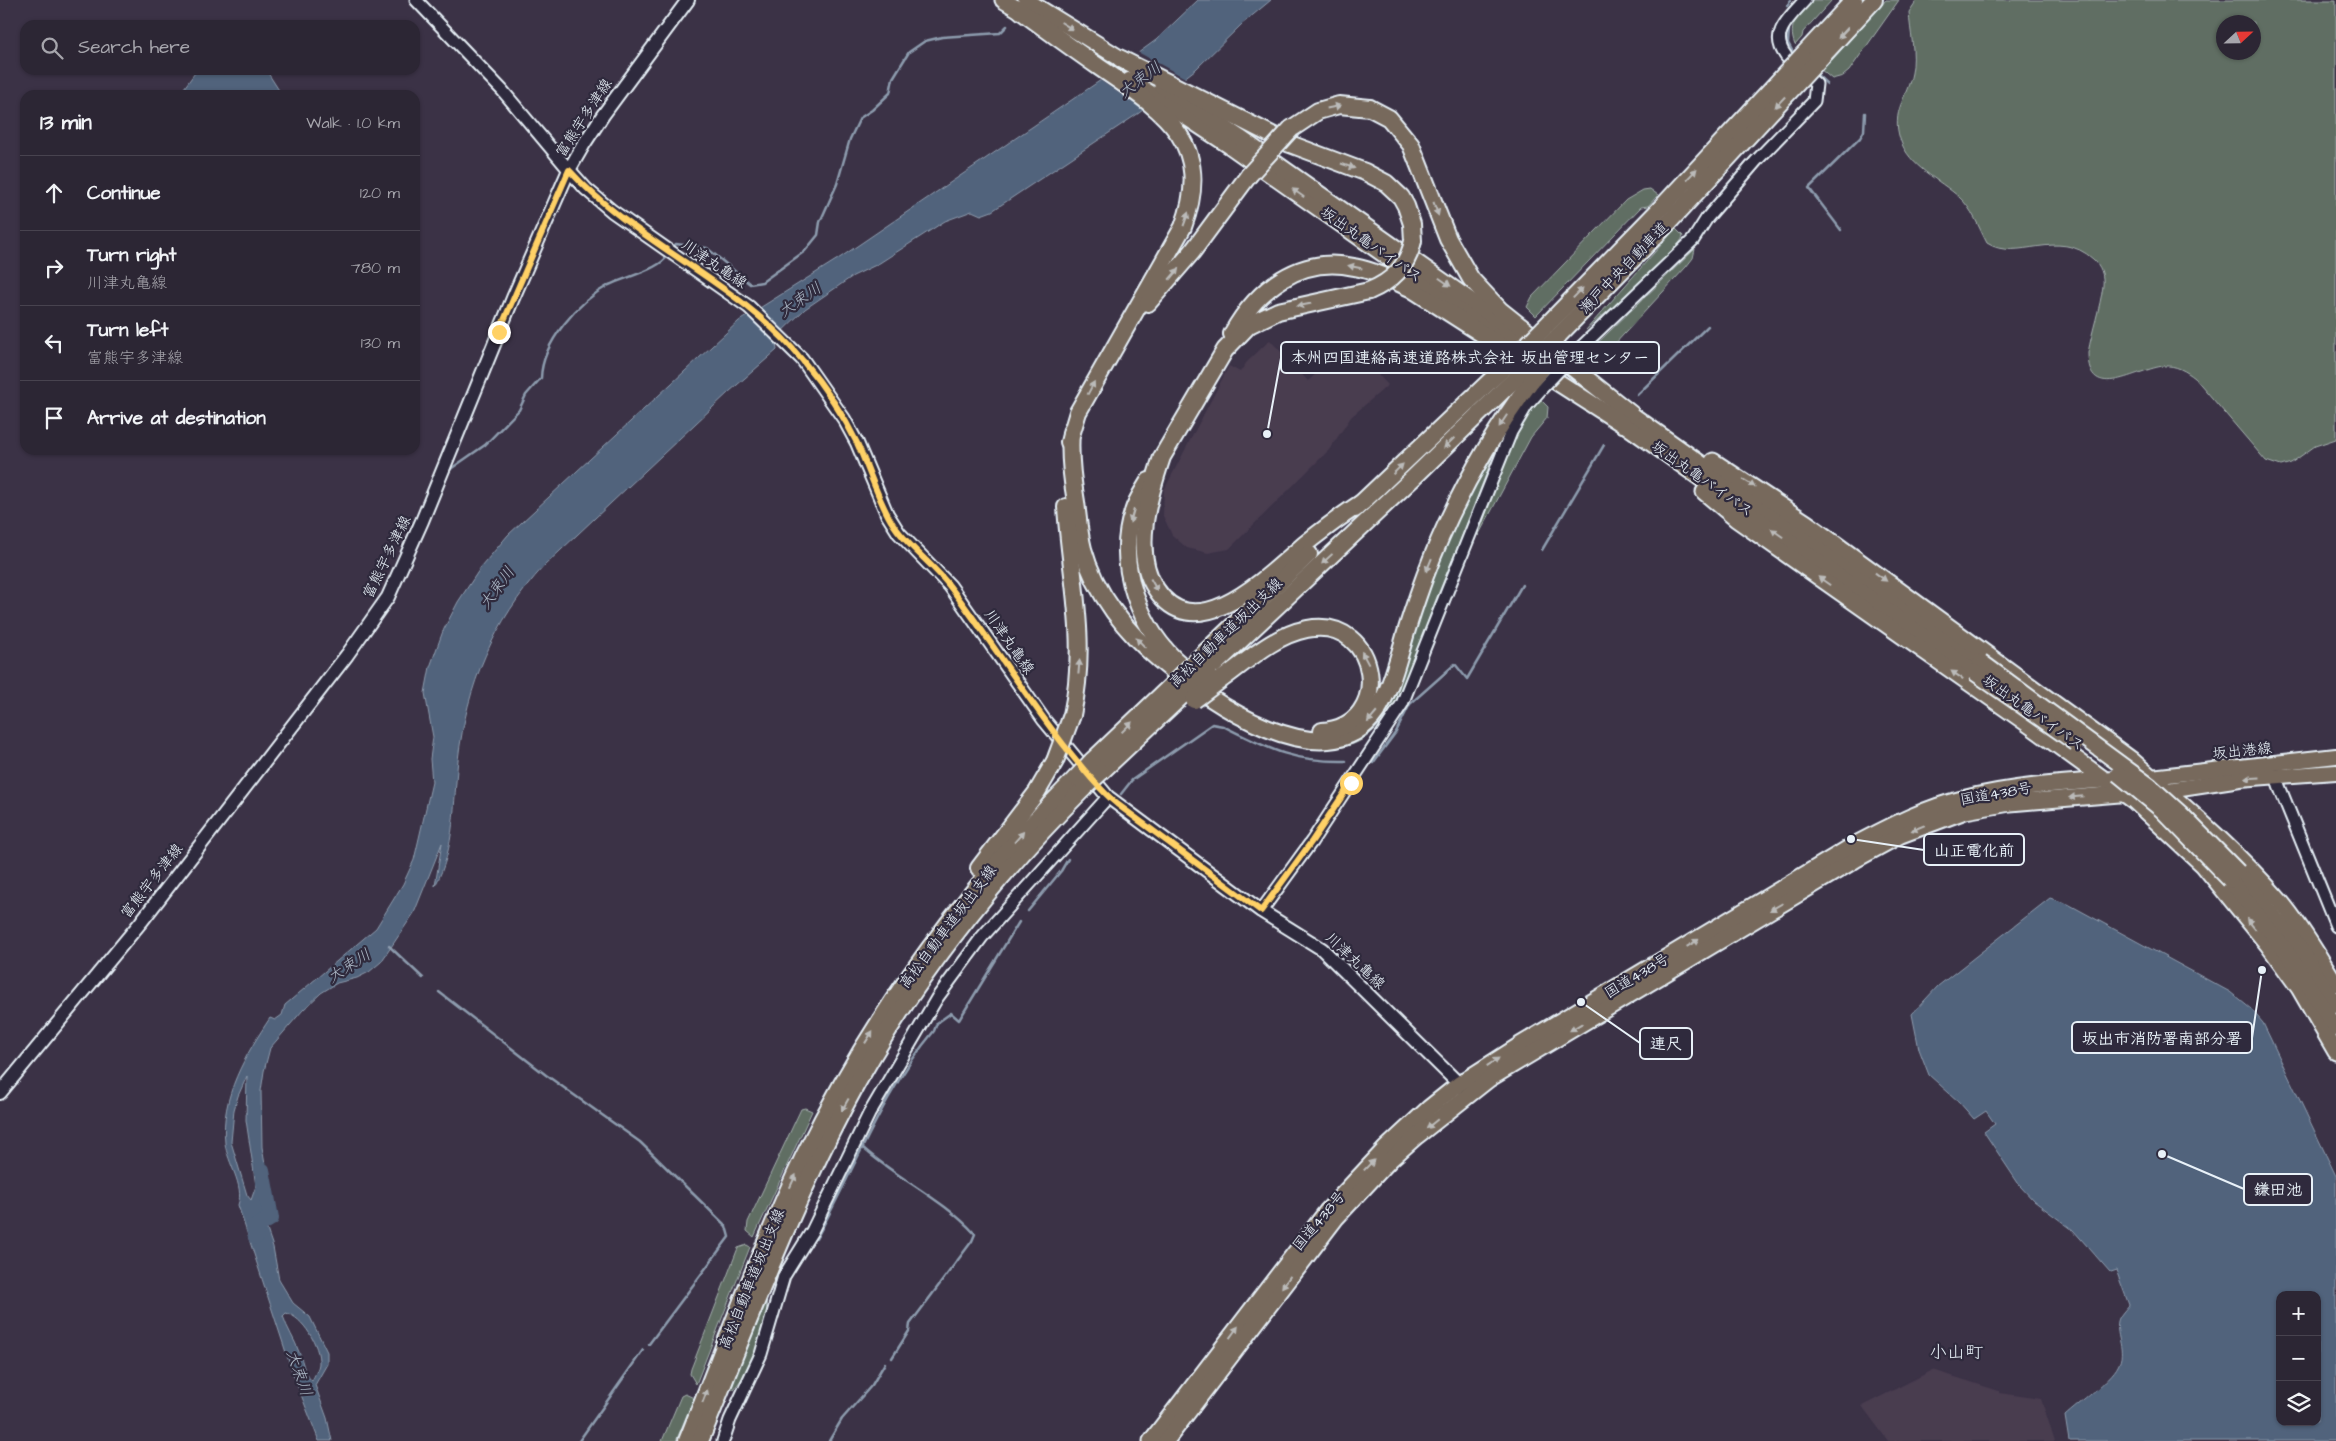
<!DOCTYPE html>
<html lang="en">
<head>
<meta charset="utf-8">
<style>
  :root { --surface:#2c2634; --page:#383240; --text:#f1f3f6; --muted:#a6a5ac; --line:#48434f }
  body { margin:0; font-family:"Architects Daughter","Klee One",sans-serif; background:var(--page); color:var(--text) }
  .controls { position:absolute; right:15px; bottom:15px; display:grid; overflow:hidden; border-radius:10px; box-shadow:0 1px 4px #0004 }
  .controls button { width:45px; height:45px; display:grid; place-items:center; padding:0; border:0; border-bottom:1px solid var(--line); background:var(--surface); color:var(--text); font:25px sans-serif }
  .compass { position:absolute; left:2216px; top:15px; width:45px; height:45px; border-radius:50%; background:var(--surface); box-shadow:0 1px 4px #0004; rotate:68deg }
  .stop { position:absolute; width:15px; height:15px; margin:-11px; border:4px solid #ffd166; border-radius:50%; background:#fff }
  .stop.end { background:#ffd166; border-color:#fff; box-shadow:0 1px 5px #0008 }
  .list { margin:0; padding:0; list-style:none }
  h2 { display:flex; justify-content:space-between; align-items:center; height:65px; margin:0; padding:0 20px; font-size:21px }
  h2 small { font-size:16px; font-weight:400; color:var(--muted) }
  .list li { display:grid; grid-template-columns:32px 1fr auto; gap:15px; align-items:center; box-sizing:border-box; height:75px; padding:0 20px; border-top:1px solid var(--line) }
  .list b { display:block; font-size:19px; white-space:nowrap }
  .list p { margin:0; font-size:16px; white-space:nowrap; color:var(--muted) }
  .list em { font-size:16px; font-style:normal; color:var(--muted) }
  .icon { flex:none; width:28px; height:28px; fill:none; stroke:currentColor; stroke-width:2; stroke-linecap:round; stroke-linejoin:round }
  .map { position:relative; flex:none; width:2336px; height:1441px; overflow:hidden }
  .search { position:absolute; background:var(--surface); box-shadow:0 1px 4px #0004; left:20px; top:20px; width:400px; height:55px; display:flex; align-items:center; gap:12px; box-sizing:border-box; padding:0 18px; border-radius:15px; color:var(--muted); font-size:19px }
  .panel { position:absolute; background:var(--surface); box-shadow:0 1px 4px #0004; left:20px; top:90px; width:400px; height:365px; border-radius:15px }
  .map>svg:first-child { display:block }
</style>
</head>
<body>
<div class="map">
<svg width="2336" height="1441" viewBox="0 0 2336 1441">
  <rect width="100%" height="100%" fill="#3b3246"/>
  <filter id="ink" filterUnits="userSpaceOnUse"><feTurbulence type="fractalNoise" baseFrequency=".02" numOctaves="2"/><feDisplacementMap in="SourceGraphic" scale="10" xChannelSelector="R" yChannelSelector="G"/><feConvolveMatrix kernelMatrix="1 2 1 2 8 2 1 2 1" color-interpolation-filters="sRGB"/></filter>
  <g filter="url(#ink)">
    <g fill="#493c50">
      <polygon points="1270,340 1308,381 1349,343 1388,385 1351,417 1329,450 1229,549 1208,553 1187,548 1172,535 1163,516 1164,490 1229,366 1240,372 1247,362"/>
      <polygon points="1933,1370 1999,1391 1999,1393 2041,1399 2055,1441 1888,1441 1862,1406"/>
    </g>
    <g fill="#606e63" stroke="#a4b0ae" fill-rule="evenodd">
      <path d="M1811,0H1832L1803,32L1802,37L1795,45C1787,25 1798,15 1811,0Z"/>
      <polygon points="1886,0 1899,0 1849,71 1843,76 1832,79 1820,69 1827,61 1832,60"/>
      <path d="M1917,0H2336V439L2315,446L2291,463L2281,466L2266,461L2195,378C2186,371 2176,365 2164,366C2138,368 2088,405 2088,353C2092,331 2100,308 2103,286C2104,275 2101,266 2093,259C2058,227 2017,263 1987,243C1979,228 1972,208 1959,197C1939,179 1909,167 1900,139C1891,111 1907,98 1912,73C1916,53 1910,32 1909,12ZM2224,22H2254V52H2224Z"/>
      <polygon points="1650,189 1658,195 1648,206 1641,207 1536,316 1527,307 1532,297 1626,200 1643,190"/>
      <path d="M1674,227L1683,236C1681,251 1602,316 1586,330L1669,236Z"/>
      <polygon points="1695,249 1693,258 1686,267 1600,360 1593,364 1583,357"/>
      <path d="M1539,398L1548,407L1547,418L1531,437L1478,536C1491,500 1514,423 1539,398Z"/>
      <path d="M1501,433C1482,487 1461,539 1439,592C1420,636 1408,702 1370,734C1350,751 1327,750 1302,745L1367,726L1447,538Z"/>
      <polygon points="805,1108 812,1111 754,1237 747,1231 748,1222 801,1109"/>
      <polygon points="747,1245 750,1247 696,1384 690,1374 691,1369 738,1248"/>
      <path d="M766,1296C770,1329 755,1364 734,1389H731Z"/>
      <polygon points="685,1394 694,1398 676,1441 662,1441 681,1396"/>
    </g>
    <g fill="#51637c" stroke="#8d9cae" fill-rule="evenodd">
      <path d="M1198,0H1271L1242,24L1196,69L1139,113L992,211L981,215L972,211L945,221L878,264L853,276L805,309L775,338L777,350L729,392L544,566C493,622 467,685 458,760C453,803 456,847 435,886L442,843L414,913L381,962L369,972L357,978L337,983L321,993L303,1010L270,1048L264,1071L261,1091L262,1147L268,1182L263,1206L264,1221L273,1247L279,1280L293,1303L310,1317L327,1352V1364L315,1385L327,1418L332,1441H319L293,1374L238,1205C245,1185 227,1163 225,1143C220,1097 246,1054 270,1018L275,1020L282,1015L285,1005L376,928L403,884L414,860L432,782L430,759L433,737L425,693L430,667L443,631L458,602L481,567L508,535L739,321L841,257L1101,80L1156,40ZM247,1076L246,1120L256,1186L251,1200L247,1195L231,1142L234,1110L238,1096ZM286,1313C303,1317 320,1346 319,1363C319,1368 314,1376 312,1381C303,1372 304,1364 299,1352C295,1340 287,1329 283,1316Z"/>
      <polygon points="197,70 266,70 282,95 179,95"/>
      <path d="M2050,898L2068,904L2230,992L2251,1009L2263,1023L2336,1176V1441H2069L2065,1416C2078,1404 2111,1380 2118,1366C2127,1350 2115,1337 2118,1321C2119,1316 2125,1310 2129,1305L2116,1270L2110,1272L2073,1230L2034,1201L2020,1186L1984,1132L1995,1124L1986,1111L1974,1119L1959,1102L1929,1075L1919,1049L1912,1014L1938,986ZM2280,1295H2317V1422H2280Z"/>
    </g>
    <polygon fill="#3b3246" points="1136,51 1187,79 1145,111 1098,79"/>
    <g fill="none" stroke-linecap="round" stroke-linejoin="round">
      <g stroke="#8d9cae" stroke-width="2.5">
        <polyline points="1787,6 1791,0"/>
        <polyline points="1789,30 1788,43 1794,54"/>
        <polyline points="1815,73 1827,84"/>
        <polyline points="1841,230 1809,188 1860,138 1864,131 1865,113"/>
        <polyline points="674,246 676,244 707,248 750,284 762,282 805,251 818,235 820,222 837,184 850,139 860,118 872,110 890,93 893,78 909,52 925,41 942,37 1000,33 1007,26"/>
        <polyline points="1637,395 1708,326"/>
        <path d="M447,474L452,468L485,445L519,410L526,395L541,378C542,342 579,301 609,285C624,278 655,270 665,259"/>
        <polyline points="1542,550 1604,445"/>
        <polyline points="1373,763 1396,732 1410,704 1455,664 1467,679 1522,585"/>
        <path d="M1121,794L1132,780L1212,724L1223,726C1269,749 1292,762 1346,761"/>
        <polyline points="1028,911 1061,871 1068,859"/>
        <polyline points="389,946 423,978"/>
        <polyline points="439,992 546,1075 640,1142 726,1226 729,1237 649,1344"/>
        <path d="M862,1147C897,1179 942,1198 975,1234L972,1241L910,1324L909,1331L892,1358"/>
        <path d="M816,1239C855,1169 882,1093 934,1031L937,1023L951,1013L959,1020L1019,922"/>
        <polyline points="579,1441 643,1350"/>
        <polyline points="829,1441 842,1419 872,1385 885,1363"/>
      </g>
      <polyline stroke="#51637c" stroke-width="16" points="256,1237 254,1228 271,1218 262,1170"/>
      <g stroke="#e8f1f8" stroke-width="15">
        <g id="tertiary">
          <polyline points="416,0 502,90 569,170"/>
          <path d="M1577,351L1693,240L1707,218L1756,161L1814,101L1816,84C1803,72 1772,53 1781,31C1785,20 1797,9 1805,0"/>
          <polyline points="2275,770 2279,786 2336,926"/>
          <polyline points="1261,911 1312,841 1402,704 1511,432 1527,405 1542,388"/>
          <polyline points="723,1441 730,1420 761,1354 784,1276 812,1231 869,1114 937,998 982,937 1108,797"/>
        </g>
      </g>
      <g stroke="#e8f1f8" stroke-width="16">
        <g id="secondary">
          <polyline points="569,170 586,189 612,211 749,307 802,359 844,419 857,443 887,514 899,533 950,586 1044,720 1108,797 1261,911 1322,949 1465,1090"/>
          <polyline points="0,1093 141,922 347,655 388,597 422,521 513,298 569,170 584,144 603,115 688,0"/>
        </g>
      </g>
      <g stroke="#e8f1f8" stroke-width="18">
        <g id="primary">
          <polyline points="2151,777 2336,756"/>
          <polyline points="2168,790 2240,779 2336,772"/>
        </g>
      </g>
      <g stroke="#e8f1f8" stroke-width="19">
        <g id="trunk">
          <polyline points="1003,0 1031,17"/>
          <polyline points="1026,0 1131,65"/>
          <polyline points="1130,80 1230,146 1518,349"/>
          <polyline points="1162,86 1240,138 1525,339"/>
          <polyline points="1621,407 1981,662"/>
          <polyline points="1614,417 1974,672"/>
          <path d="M1713,461L1807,523L2132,760C2183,805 2236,850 2281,902C2302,927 2319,957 2336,984"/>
          <polyline points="1704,492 1736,519 2032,727 2134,801 2203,865 2268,945 2299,988 2336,1052"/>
          <polyline points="2238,872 2301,950 2336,1005"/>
          <polyline points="2230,880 2289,955 2336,1028"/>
          <path d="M1151,1441L1327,1211L1385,1149L1429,1108L1459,1084L1520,1045L1854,845C1889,827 1924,808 1962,799C2024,783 2088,782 2151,777"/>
          <polyline points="1166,1441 1336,1218 1391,1159 1417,1136 1489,1079 1855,860 1901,835 1965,811 2010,803 2168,790"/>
        </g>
      </g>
      <g stroke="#e8f1f8" stroke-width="20">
        <g id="motorway">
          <path d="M1021,11C1047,30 1073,49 1099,67C1162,110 1215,141 1183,227L1078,412L1069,442"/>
          <polyline points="1802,56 1854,0"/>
          <polyline points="1121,59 1290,144 1365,172 1386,183 1401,197 1406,206 1412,224 1413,241"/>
          <polyline points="1813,66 1874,0"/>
          <polyline points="1291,129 1318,111 1339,105 1370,108 1389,118 1411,145 1448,239 1471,279 1500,310 1631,414"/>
          <polyline points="1148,303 1192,252 1249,175"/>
          <polyline points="1544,328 1659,210"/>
          <path d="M1232,334C1257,289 1300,255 1354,267C1375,271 1393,280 1412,289L1623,424"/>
          <polyline points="1557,337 1670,221"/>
          <path d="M1071,432C1069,456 1072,479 1076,502C1078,518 1079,534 1083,549C1095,594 1127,633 1162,662C1208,701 1327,784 1376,712C1390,691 1396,666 1403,643C1409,621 1417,598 1425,576C1451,506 1487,441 1531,381"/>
          <path d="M1149,481C1143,491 1136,501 1133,512C1115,564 1140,631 1182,666"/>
          <path d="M1363,502C1342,515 1324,529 1305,544C1271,573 1196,651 1156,589C1131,552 1149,496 1162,457L1225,350L1249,325L1278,311L1369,291"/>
          <path d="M1066,507C1071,581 1088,640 1072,715"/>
          <polyline points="1355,509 1508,364"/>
          <polyline points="1196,661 1309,554"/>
          <polyline points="1209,670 1412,479 1521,373"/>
          <path d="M1222,679C1247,661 1275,635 1307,629C1380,615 1395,727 1322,731"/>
          <polyline points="1092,761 1173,684"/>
          <polyline points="1101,772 1185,693"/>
          <polyline points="979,868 1037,792 1055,761"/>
          <path d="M687,1441C725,1346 760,1249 804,1156C873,1015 965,889 1076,778"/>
          <path d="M700,1441C746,1329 787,1216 843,1109C905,990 989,883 1084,788"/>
        </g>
      </g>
      <use href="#tertiary" stroke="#2f2a3d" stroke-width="11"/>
      <use href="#secondary" stroke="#2f2a3d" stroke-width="12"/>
      <use href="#primary" stroke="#77695c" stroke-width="14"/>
      <use href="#trunk" stroke="#77695c" stroke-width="15"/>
      <use href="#motorway" stroke="#77695c" stroke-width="16"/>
      <g stroke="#e8f1f8" stroke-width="15" stroke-linecap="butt">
        <polyline id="tertiary-bridge" points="1542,388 1577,351"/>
      </g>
      <g stroke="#e8f1f8" stroke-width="19" stroke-linecap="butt">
        <g id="trunk-bridge">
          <polyline points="1981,662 2150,786 2180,813 2238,872"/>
          <polyline points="1974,672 2076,743"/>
          <polyline points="2118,774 2162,810 2230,880"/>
        </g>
      </g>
      <g stroke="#e8f1f8" stroke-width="20" stroke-linecap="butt">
        <g id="motorway-bridge">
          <polyline points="1249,175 1291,129"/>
          <polyline points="1659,210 1802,56"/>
          <polyline points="1670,221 1813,66"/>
          <path d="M1369,291C1393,281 1408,266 1413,241"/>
          <polyline points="1508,364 1544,328"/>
          <polyline points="1521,373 1557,337"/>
          <polyline points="1531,381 1554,354"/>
          <polyline points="1173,684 1196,661"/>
          <polyline points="1185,693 1209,670"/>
          <polyline points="1194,700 1222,679"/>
          <polyline points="1055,761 1072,715"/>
          <polyline points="1076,778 1092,761"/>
          <polyline points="1084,788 1101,772"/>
        </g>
      </g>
      <use href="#tertiary-bridge" stroke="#2f2a3d" stroke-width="11"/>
      <use href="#trunk-bridge" stroke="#77695c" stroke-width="15"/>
      <use href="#motorway-bridge" stroke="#77695c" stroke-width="16"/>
    </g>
    <defs><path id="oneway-solid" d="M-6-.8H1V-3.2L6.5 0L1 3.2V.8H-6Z" transform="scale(1.25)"/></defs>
    <g fill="#bbbbba">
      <use href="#oneway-solid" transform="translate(1067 26) rotate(32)"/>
      <use href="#oneway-solid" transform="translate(1843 33) rotate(133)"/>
      <use href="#oneway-solid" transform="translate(1780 102) rotate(133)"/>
      <use href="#oneway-solid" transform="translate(1334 107) rotate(-12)"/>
      <use href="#oneway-solid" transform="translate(1348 166) rotate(19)"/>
      <use href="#oneway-solid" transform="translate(1692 174) rotate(-47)"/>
      <use href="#oneway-solid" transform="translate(1298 193) rotate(-145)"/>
      <use href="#oneway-solid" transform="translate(1436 209) rotate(70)"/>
      <use href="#oneway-solid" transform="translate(1186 219) rotate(-70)"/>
      <use href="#oneway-solid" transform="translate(1355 267) rotate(-168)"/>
      <use href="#oneway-solid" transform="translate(1174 274) rotate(-50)"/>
      <use href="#oneway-solid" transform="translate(1445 282) rotate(35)"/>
      <use href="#oneway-solid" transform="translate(1578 293) rotate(-46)"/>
      <use href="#oneway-solid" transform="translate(1304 305) rotate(169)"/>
      <use href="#oneway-solid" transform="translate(1091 388) rotate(-62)"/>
      <use href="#oneway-solid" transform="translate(1503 421) rotate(123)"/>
      <use href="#oneway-solid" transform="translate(1449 443) rotate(136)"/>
      <use href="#oneway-solid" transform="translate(1398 469) rotate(-44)"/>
      <use href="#oneway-solid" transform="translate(1749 483) rotate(32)"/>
      <use href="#oneway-solid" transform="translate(1132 516) rotate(106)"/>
      <use href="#oneway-solid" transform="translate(1777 533) rotate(-145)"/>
      <use href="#oneway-solid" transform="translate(1327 559) rotate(137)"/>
      <use href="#oneway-solid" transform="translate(1429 565) rotate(112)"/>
      <use href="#oneway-solid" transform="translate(1881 577) rotate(36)"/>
      <use href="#oneway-solid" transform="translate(1824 581) rotate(-145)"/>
      <use href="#oneway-solid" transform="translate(1154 585) rotate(61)"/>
      <use href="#oneway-solid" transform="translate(1141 643) rotate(-134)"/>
      <use href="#oneway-solid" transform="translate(1365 658) rotate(-118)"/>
      <use href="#oneway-solid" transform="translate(1079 667) rotate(-85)"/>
      <use href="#oneway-solid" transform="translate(1957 675) rotate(-146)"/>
      <use href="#oneway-solid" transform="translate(1372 717) rotate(130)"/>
      <use href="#oneway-solid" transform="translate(1127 727) rotate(-44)"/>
      <use href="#oneway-solid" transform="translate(2252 778) rotate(177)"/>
      <use href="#oneway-solid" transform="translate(2076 797) rotate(175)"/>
      <use href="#oneway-solid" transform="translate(1918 828) rotate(158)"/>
      <use href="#oneway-solid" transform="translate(1019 837) rotate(-49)"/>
      <use href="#oneway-solid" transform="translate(1776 907) rotate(150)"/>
      <use href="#oneway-solid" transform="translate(2251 924) rotate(-129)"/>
      <use href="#oneway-solid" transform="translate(1693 943) rotate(-31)"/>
      <use href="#oneway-solid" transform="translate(1576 1027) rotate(149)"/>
      <use href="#oneway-solid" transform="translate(869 1037) rotate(-58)"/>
      <use href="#oneway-solid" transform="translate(1493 1062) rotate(-33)"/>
      <use href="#oneway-solid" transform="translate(845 1105) rotate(119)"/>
      <use href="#oneway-solid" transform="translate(1432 1124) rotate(140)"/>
      <use href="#oneway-solid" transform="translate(1369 1165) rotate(-46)"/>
      <use href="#oneway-solid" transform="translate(793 1181) rotate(-65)"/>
      <use href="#oneway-solid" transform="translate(1286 1282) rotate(126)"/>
      <use href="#oneway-solid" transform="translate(1234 1332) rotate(-54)"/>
      <use href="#oneway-solid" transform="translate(705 1396) rotate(-69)"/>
    </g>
  </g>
  <g fill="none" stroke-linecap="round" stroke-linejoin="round" filter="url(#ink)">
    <path stroke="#ffd166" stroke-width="6" d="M499,332L569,170C638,246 740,282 803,361C824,386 843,414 857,443C869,469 877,497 891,521C907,547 933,563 951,588C990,639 1023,693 1063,744C1080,765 1097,787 1117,804L1261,911L1312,841L1351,783"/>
  </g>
  <g text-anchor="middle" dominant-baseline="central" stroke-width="4.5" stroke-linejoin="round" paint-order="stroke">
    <g font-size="15" fill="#e8f1f8" stroke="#2f2a3d">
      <text transform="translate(584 118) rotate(-57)">富熊宇多津線</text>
      <text transform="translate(1371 245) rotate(35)">坂出丸亀バイパス</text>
      <text transform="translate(714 264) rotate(34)">川津丸亀線</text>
      <text transform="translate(1624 268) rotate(-46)">瀬戸中央自動車道</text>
      <text transform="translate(1702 479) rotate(35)">坂出丸亀バイパス</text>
      <text transform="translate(387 557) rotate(-64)">富熊宇多津線</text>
      <text transform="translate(1226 633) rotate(-44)">高松自動車道坂出支線</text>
      <text transform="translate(1009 642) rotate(55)">川津丸亀線</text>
      <text transform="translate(2033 713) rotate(35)">坂出丸亀バイパス</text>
      <text transform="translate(2242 751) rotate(-6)">坂出港線</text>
      <text transform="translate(1996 794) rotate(-10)">国道438号</text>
      <text transform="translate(152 881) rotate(-52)">富熊宇多津線</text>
      <text transform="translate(948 927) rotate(-53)">高松自動車道坂出支線</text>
      <text transform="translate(1355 961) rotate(43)">川津丸亀線</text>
      <text transform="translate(1637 976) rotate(-31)">国道438号</text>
      <text transform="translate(1319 1221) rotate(-50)">国道438号</text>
      <text transform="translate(752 1279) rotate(-68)">高松自動車道坂出支線</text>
    </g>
    <g font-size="16" font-style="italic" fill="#acb8c6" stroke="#2f2a3d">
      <text transform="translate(1140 80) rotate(-37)">大束川</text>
      <text transform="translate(800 300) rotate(-35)">大束川</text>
      <text transform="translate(497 588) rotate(-54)">大束川</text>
      <text transform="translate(349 966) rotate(-33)">大束川</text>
      <text transform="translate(299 1373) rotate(71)">大束川</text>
    </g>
    <g font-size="18" fill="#e8f1f8" stroke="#2f2a3d">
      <text x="1956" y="1352">小山町</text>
    </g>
  </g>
  <path fill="none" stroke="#e8f1f8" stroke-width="2" d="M1267 434L1281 358M1851 839L1924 850M2262 970L2252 1038M1581 1002L1640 1043M2162 1154L2244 1189"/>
  <g fill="#e8f1f8" stroke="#2f2a3d" stroke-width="2">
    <circle cx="1267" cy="434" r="5"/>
    <circle cx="1851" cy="839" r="5"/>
    <circle cx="2262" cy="970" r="5"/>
    <circle cx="1581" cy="1002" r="5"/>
    <circle cx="2162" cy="1154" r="5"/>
  </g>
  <g fill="#2f2a3d" stroke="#e8f1f8" stroke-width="2">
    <rect x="1281" y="342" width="378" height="31" rx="5"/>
    <rect x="1924" y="834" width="100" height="31" rx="5"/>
    <rect x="2072" y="1022" width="180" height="31" rx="5"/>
    <rect x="1640" y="1028" width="52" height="31" rx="5"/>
    <rect x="2244" y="1174" width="68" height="31" rx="5"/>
  </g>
  <g font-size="16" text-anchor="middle" font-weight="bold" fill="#e8f1f8">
    <text x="1470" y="363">本州四国連絡高速道路株式会社 坂出管理センター</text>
    <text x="1974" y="856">山正電化前</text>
    <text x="2162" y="1044">坂出市消防署南部分署</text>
    <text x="1666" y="1049">連尺</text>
    <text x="2278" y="1195">鎌田池</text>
  </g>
</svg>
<div class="controls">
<button>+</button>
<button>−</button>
<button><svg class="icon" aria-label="layers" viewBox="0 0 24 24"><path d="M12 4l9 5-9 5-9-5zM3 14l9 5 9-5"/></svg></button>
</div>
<svg class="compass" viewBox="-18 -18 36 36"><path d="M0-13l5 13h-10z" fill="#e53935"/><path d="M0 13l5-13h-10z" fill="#a6a5ac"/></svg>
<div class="stop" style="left:1351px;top:783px"></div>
<div class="stop end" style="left:499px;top:332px"></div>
<div class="search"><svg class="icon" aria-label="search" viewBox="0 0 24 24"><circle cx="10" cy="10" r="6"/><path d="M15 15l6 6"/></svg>Search here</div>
<section class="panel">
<h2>13 min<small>Walk · 1.0 km</small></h2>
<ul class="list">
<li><svg class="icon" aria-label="ahead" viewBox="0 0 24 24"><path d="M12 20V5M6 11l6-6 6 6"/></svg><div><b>Continue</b></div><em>120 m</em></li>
<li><svg class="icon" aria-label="right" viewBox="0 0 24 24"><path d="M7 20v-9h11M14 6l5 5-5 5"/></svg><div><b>Turn right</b><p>川津丸亀線</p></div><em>780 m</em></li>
<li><svg class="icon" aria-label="left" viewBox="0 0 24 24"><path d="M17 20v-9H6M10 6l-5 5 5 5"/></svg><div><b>Turn left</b><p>富熊宇多津線</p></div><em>130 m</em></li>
<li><svg class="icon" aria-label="arrive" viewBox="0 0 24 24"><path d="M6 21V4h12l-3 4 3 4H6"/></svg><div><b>Arrive at destination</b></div></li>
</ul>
</section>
</div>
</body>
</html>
